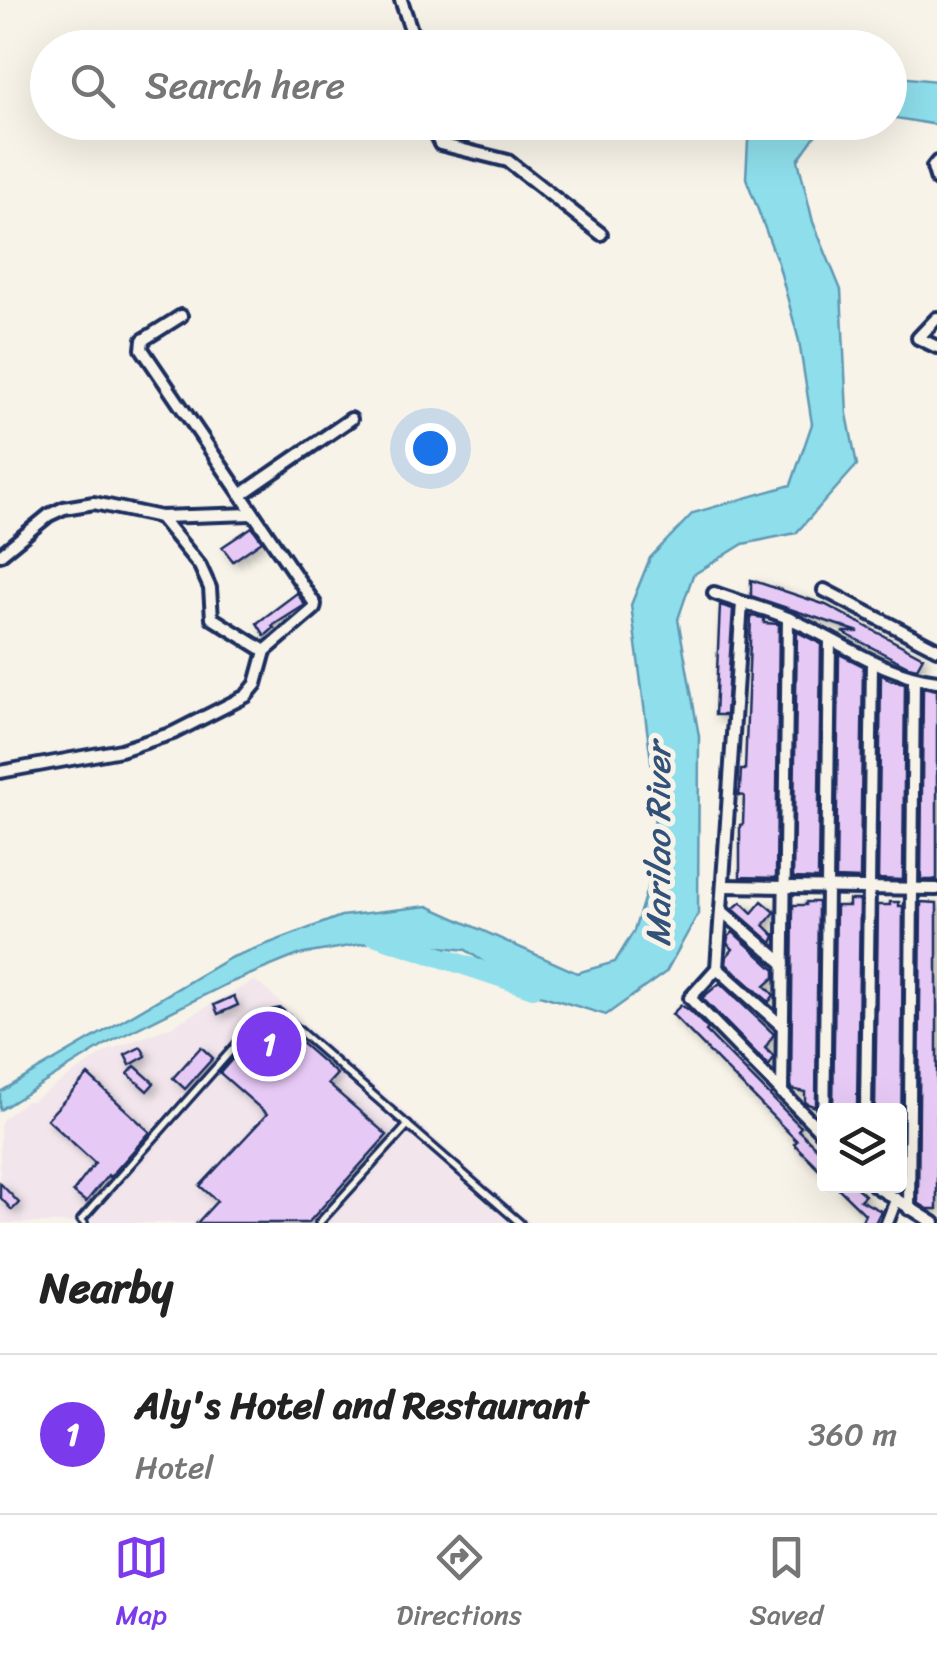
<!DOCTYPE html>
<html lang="en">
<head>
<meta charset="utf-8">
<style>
  :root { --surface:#fff; --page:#f6f6f6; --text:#222; --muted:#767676; --line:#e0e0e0; --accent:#7c3aed }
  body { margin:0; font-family:Sriracha,sans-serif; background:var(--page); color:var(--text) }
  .controls { position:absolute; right:30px; bottom:30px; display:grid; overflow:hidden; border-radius:10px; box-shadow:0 10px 40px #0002 }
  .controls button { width:90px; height:90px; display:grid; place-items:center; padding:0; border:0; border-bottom:2px solid var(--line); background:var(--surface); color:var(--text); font:50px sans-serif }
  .you { position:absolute; left:430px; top:448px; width:35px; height:35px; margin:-25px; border:8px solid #fff; border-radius:50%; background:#1a73e8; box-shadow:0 0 0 15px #1a73e833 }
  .badge { display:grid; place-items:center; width:65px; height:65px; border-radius:50%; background:var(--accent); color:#fff; font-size:32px; font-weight:700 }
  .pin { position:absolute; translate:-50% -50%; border:5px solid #fff; box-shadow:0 2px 10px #0006 }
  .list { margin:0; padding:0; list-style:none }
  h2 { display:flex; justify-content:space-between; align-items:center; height:130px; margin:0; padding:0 40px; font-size:42px }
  h2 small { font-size:32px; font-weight:400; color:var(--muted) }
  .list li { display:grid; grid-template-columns:65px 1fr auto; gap:30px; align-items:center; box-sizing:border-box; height:160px; padding:0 40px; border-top:2px solid var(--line) }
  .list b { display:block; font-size:38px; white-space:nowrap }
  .list p { margin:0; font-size:32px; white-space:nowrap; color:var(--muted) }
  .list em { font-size:32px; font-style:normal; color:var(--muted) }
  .icon { flex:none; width:55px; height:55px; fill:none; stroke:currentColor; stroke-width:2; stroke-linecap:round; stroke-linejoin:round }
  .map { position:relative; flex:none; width:937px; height:1223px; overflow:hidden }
  .search { position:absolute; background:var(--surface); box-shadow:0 10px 40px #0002; left:30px; right:30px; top:30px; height:110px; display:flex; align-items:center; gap:25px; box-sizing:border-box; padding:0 35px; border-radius:55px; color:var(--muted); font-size:38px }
  .sheet { height:290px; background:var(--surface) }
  nav { display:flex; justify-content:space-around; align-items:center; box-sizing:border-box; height:140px; border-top:2px solid var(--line); background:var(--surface); font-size:28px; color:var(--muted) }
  nav a { display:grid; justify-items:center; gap:5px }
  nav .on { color:var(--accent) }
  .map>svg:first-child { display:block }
</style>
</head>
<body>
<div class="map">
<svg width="937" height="1223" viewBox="0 0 937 1223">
  <defs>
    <filter id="shadow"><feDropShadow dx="4.5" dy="4.5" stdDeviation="5" flood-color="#0004"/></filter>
  </defs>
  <rect width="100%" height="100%" fill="#f7f3e8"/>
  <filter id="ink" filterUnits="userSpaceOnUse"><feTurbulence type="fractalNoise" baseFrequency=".01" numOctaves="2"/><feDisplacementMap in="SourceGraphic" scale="20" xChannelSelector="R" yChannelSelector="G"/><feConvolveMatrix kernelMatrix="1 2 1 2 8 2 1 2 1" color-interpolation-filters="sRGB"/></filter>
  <g filter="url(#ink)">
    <polygon fill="#f2e6ec" points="255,980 531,1223 0,1223 0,1124 3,1119 26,1101 32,1101 107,1051 172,1026"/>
    <g fill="#8edeeb" stroke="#6098b3" stroke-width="2.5">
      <polygon points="890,76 937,81 937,125 890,117"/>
      <polygon points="749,123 824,123 798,160 813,222 841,290 847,414 857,465 796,533 743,544 693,575 678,619 699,736 698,914 666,972 606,1015 523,990 466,950 384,940 298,955 227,984 108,1043 0,1110 0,1092 230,958 341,916 428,906 577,973 615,962 634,931 655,863 654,784 631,605 650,558 693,513 791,485 812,424 799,341 778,263 746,178"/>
    </g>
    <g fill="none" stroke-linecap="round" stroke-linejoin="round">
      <polyline stroke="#8edeeb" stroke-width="20" points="371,934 533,988"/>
    </g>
    <g fill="#e7c9f6" stroke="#1b2f5e" stroke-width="2.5" filter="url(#shadow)">
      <polygon points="252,527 262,541 233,561 222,547"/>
      <polygon points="751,580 826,605 923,657 917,668 908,666 842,632 859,632 751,596"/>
      <polygon points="297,593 305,605 272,626 274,628 265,636 257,623"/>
      <polygon points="720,605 733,609 726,715 715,715"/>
      <polygon points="751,616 764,618 764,623 779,624 776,878 740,877 740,825 743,824 744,796 739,795 740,787 741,770 745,770"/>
      <polygon points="797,632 821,644 818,879 793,878"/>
      <polygon points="839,654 863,666 860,879 836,878"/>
      <polygon points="881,674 890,680 905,683 903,880 878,879"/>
      <polygon points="923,687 937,690 937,879 932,880 921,880"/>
      <polygon points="849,900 860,900 857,1110 833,1110 836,906 849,906"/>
      <polygon points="762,901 775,912 764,925 775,936 772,943 733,909 741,902 752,913"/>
      <polygon points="806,902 818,902 816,1107 805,1103 805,1092 791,1089 793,905 806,905"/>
      <polygon points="890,902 899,902 899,906 903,906 901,1165 900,1110 875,1110 878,905 890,905"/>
      <polygon points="921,902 937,903 937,1209 928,1209 918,1203"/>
      <polygon points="733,932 775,970 775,977 765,986 774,995 769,1002 726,964 727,956 733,949 727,943 728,937"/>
      <polygon points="720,983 774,1034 765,1048 774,1057 769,1066 702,998"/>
      <polygon points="234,996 238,1005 218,1014 214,1005"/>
      <polygon points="681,1005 690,1011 708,1029 706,1031 801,1127 798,1130 824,1155 824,1174 794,1144 797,1141 672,1014"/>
      <polygon points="275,1020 337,1074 328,1084 387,1135 308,1223 197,1223 217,1201 200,1186 267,1114 220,1073 264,1023"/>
      <polygon points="141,1047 146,1056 130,1065 125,1055"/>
      <polygon points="201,1047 213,1058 185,1089 173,1078"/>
      <polygon points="135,1066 154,1083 147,1091 128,1074"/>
      <polygon points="88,1075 150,1132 110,1177 108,1175 86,1202 73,1192 95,1163 47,1119"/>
      <polygon points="0,1183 19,1203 12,1210 0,1197"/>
      <polygon points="836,1186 855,1186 865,1195 860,1200 881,1211 875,1223 861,1223 865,1214"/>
    </g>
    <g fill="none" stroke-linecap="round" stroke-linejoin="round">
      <g stroke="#1b2f5e" stroke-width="12">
        <g id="service">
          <polyline points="84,1223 81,1220 261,1017 279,1013 520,1223"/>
          <polyline points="319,1223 408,1125"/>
        </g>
      </g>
      <g stroke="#1b2f5e" stroke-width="18">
        <g id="minor">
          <polyline points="401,48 411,30 401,0"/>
          <polyline points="430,122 440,144 508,161 601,234"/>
          <polyline points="937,162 933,167 937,180"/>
          <polyline points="937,318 918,338 937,347"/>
          <polyline points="242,494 351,419"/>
          <polyline points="160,517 200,566 210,588 212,618 265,651"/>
          <polyline points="0,555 49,515 64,508 94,503 160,517 252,514"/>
          <polyline points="824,590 937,649"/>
          <path d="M714,593C738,602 764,608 788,618C839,640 880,674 937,681"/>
          <polyline points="742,603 717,968 690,998 824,1135"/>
          <polyline points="0,772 121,750 173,733 246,696 256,684 265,651 314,609 315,604 142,349 143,340 181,316"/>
          <polyline points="724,886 937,889"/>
          <polyline points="723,912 784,964"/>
          <polyline points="717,968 782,1026"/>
          <polyline points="782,1093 788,618"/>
          <polyline points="866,1110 872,663"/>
          <polyline points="824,1135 830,640"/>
          <polyline points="875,1186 934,1223"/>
          <polyline points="909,1209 914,678"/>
          <polyline points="887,1223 896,1200"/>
        </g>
      </g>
      <use href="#service" stroke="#f7f3e8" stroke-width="5"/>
      <use href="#minor" stroke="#f7f3e8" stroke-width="10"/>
    </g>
  </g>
  <g text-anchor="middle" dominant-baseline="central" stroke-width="10" stroke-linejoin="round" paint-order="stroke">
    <g font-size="35" font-style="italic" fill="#32527a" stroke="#f7f3e8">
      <text transform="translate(658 845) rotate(-90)">Marilao River</text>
    </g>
  </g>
</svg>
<div class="controls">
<button><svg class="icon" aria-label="layers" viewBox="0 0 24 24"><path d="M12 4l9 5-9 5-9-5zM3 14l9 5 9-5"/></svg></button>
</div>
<div class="you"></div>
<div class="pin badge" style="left:269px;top:1044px">1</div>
<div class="search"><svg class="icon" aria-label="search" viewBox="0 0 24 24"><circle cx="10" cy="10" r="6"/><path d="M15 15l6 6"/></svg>Search here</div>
</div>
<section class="sheet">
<h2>Nearby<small></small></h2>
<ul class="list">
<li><span class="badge">1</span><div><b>Aly's Hotel and Restaurant</b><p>Hotel</p></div><em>360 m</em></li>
</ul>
</section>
<nav>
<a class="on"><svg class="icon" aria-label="map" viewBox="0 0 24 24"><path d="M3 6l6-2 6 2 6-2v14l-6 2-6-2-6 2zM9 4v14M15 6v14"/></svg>Map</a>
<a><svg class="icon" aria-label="directions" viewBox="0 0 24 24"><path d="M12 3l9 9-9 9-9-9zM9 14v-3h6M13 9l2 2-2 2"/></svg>Directions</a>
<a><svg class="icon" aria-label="saved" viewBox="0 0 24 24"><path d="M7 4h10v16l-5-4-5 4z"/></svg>Saved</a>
</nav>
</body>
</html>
